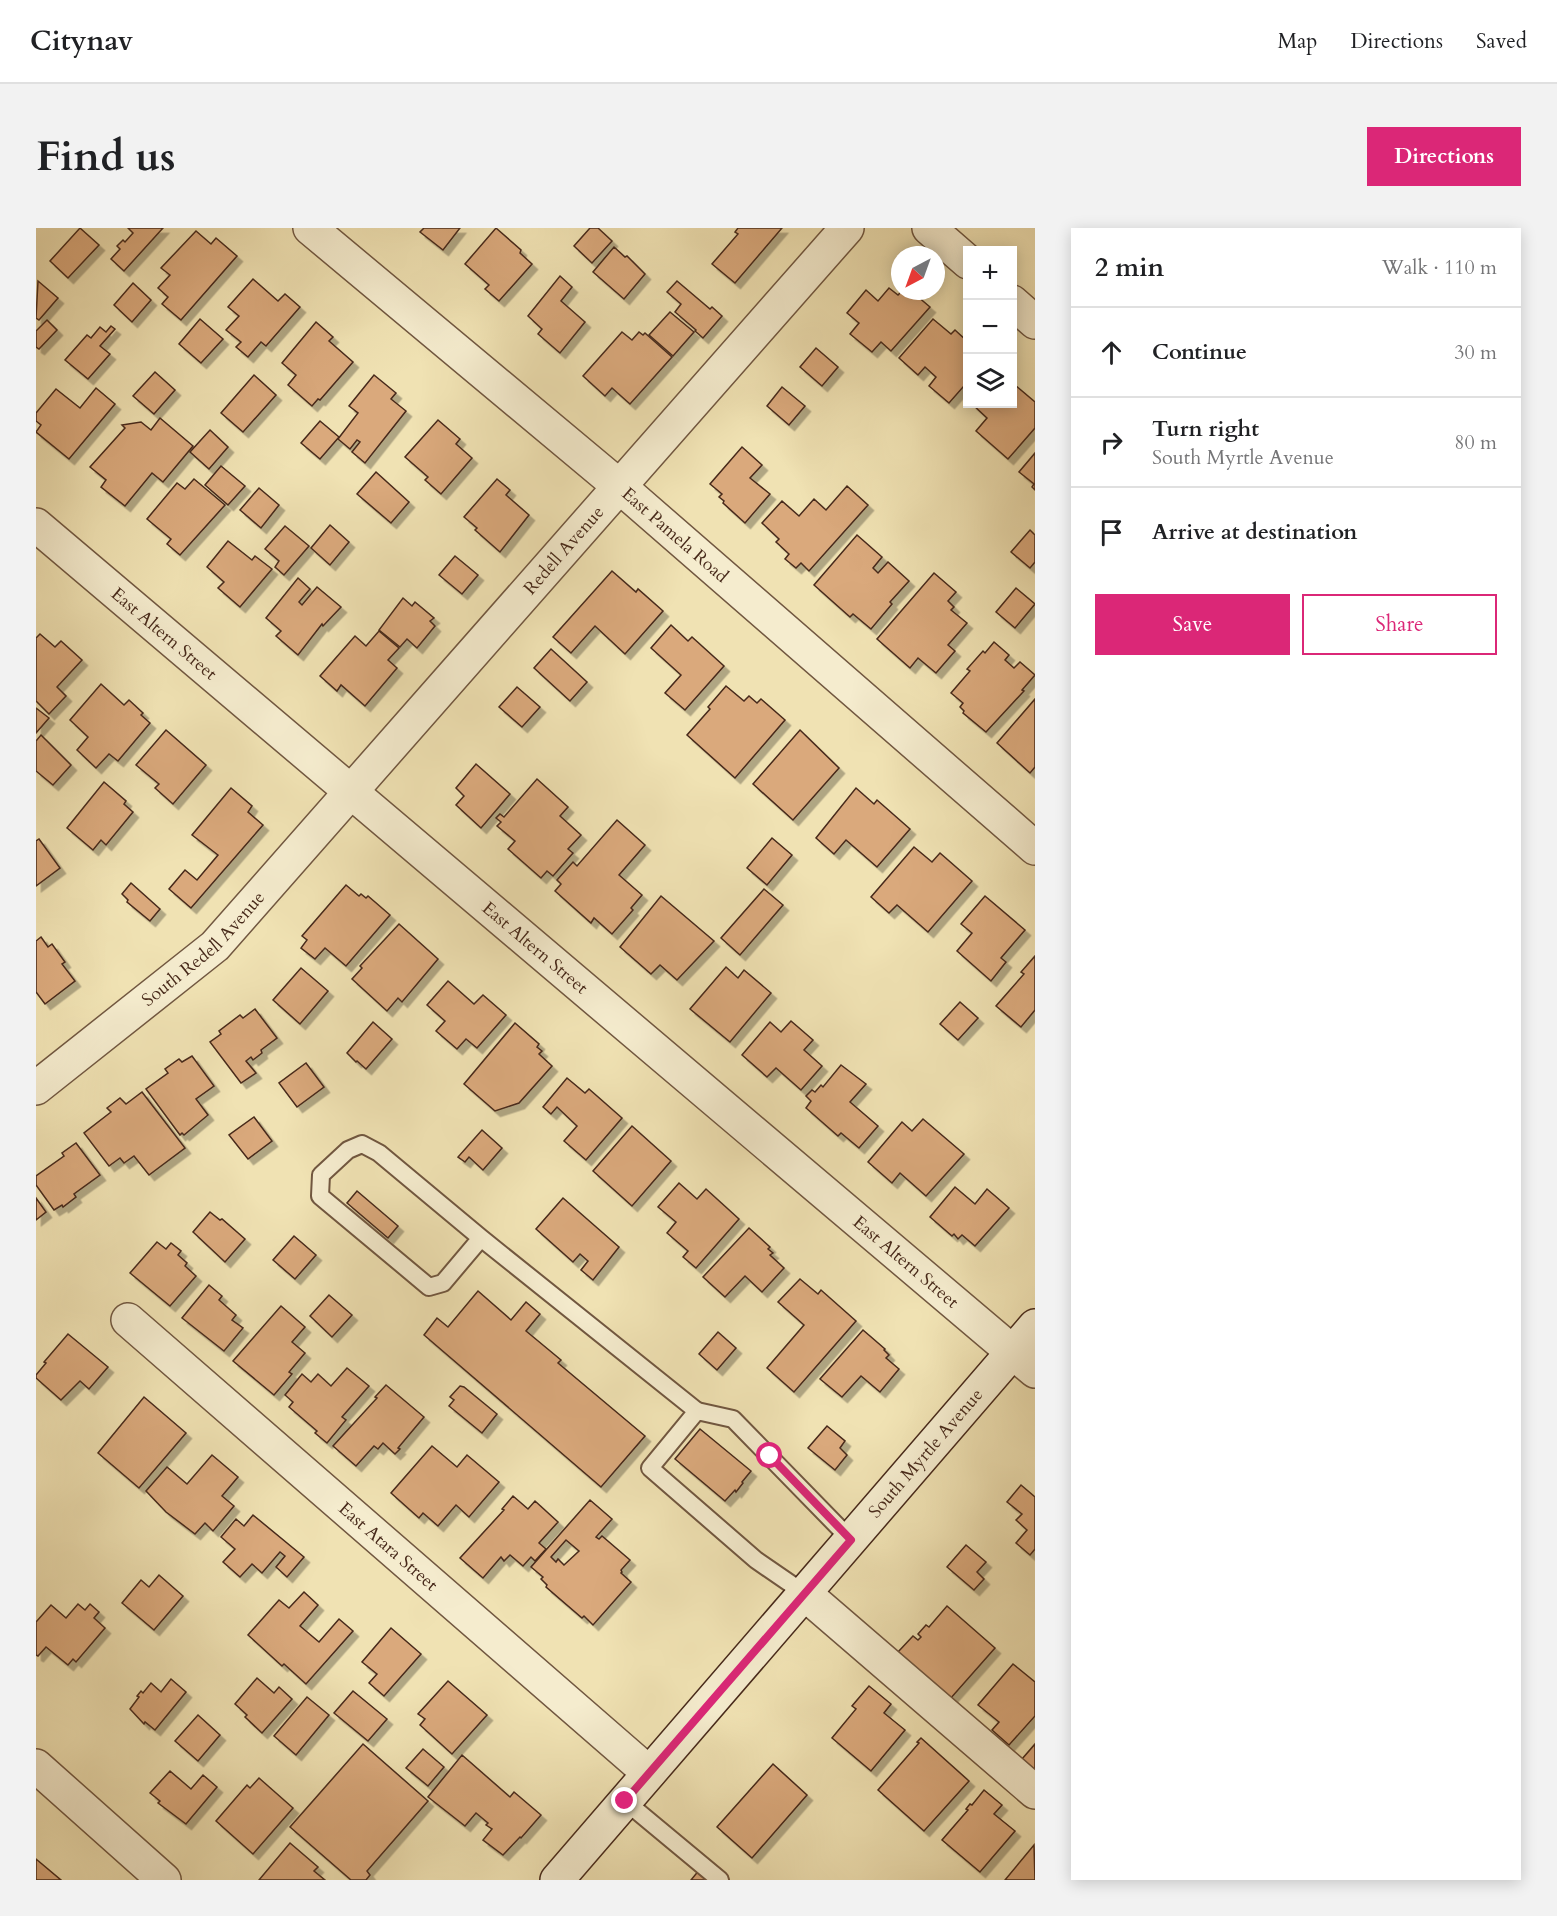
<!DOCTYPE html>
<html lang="en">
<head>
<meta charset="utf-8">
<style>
  :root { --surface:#fff; --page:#f2f2f2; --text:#202124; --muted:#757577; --line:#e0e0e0; --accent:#db2777 }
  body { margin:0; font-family:Cardo,serif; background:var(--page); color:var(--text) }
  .controls { position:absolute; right:18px; top:18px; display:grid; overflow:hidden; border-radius:0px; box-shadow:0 3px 15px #0003 }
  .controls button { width:54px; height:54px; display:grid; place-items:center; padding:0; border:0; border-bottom:2px solid var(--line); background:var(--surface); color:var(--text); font:30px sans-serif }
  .compass { position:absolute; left:855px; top:18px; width:54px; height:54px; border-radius:50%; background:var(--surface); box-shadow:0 3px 15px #0003; rotate:221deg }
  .stop { position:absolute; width:18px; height:18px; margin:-14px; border:4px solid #db2777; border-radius:50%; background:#fff }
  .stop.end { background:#db2777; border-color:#fff; box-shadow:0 2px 6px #0008 }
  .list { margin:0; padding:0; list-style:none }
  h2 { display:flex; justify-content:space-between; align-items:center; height:78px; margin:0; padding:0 24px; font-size:26px }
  h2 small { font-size:20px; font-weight:400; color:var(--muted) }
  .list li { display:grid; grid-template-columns:39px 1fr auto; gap:18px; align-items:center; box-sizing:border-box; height:90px; padding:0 24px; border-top:2px solid var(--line) }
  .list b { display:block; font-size:22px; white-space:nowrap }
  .list p { margin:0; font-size:20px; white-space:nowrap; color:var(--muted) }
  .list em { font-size:20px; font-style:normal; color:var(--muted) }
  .actions { display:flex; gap:12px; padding:18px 24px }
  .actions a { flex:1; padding:14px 0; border:2px solid var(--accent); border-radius:0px; text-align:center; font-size:21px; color:var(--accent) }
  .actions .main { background:var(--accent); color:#fff }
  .icon { flex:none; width:33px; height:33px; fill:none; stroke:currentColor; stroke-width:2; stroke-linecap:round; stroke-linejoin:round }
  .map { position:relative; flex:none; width:999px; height:1652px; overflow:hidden; border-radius:0px }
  header { display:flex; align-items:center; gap:36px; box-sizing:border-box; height:84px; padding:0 30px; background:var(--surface); border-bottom:2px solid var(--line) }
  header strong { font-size:28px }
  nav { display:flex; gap:33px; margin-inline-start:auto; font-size:21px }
  .intro { display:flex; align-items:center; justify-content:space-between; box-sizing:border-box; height:144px; padding:0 36px }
  h1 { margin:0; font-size:42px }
  .button { padding:15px 27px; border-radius:0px; background:var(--accent); color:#fff; font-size:21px; font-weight:700 }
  main { display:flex; gap:36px; padding:0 36px }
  aside { flex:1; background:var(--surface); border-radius:0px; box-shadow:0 3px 15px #0003 }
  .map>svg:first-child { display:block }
</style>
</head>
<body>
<header>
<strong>Citynav</strong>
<nav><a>Map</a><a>Directions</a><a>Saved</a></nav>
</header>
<div class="intro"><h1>Find us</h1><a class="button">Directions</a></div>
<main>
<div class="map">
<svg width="999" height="1652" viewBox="0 0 999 1652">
  <defs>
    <filter id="shadow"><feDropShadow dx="5.5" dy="5.5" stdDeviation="0" flood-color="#0004"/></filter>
  </defs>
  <rect width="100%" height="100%" fill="#f0e2b3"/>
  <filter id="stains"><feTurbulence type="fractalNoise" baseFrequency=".00333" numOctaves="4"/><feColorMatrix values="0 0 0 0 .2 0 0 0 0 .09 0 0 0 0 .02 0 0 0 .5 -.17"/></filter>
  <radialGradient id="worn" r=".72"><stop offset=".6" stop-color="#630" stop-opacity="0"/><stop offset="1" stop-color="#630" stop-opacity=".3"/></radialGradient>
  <g fill="#daa97c" stroke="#47291a" stroke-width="1.5" fill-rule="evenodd" filter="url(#shadow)">
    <polygon points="44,0 63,17 32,50 14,33"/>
    <polygon points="92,0 127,0 88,43 75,31 84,21 81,18 87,12 89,14 97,5"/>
    <polygon points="388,0 424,0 407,22 384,4"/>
    <polygon points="460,0 485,22 484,25 496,36 463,73 449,61 453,57 429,36"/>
    <polygon points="554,0 562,0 576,13 556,35 538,18"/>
    <polygon points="702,0 746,0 699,55 676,36 702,6 699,4"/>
    <polygon points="160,3 175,16 180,10 201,28 145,92 126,76 132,69 122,60 134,47 125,40"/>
    <polygon points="578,19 589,29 591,28 609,46 588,71 557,44"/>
    <polygon points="524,48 536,59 525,73 549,94 524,125 502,106 506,101 492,88"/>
    <polygon points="217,51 242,73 249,66 264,79 230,118 225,114 212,129 200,119 205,114 190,102 203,88 192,79"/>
    <polygon points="2,53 22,70 3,92 0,90"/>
    <polygon points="641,53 674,81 676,79 686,88 667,110 659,103 660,102 639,84 645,76 631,64"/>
    <polygon points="97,55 115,72 96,94 78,77"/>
    <polygon points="853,60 862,67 866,63 875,63 894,79 855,123 845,114 836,124 814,106 823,95 811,85 830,62 842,73"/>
    <polygon points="634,84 658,104 637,128 613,107"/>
    <polygon points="164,91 187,111 165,135 143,116"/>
    <polygon points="897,91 915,106 919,102 932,114 932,161 930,162 927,159 913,175 893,158 900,149 889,139 882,147 863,130"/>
    <polygon points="11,92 21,102 3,121 0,119 0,103"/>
    <polygon points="280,94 297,109 293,113 317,134 284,172 282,171 276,178 252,157 260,147 246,135"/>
    <polygon points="75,98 79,101 64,118 74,126 52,151 29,132 51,107 55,110 64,99 70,104"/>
    <polygon points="586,104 596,112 603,104 607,107 609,105 636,129 594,176 576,160 569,168 547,148"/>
    <polygon points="780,120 802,139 786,158 764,139"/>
    <polygon points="119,144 139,162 118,186 97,168"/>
    <polygon points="218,147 240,167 207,204 185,185"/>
    <polygon points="338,147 360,165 355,171 370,183 329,235 316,224 324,214 321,212 314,221 302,211 322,185 313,178"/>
    <polygon points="979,157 999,174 999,200 972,231 940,203 951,190 936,176 976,176 976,160"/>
    <polygon points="746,159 769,178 753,197 731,178"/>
    <polygon points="60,160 79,176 33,231 0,204 5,197 0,193 0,185 20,161 44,180"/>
    <polygon points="124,190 157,218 127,254 116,245 89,278 65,259 70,252 54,239 89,200 86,197 105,194 115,202"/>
    <polygon points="402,192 424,211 420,216 436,230 405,266 389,252 392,249 369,229"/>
    <polygon points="284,193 303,209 284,231 265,215"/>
    <polygon points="174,202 192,219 173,241 154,224"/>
    <polygon points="706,219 726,237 714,250 734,266 709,295 687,275 688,273 683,269 686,266 674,256"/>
    <polygon points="999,225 999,262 996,259 998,256 983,244"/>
    <polygon points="185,238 209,258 192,277 169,257"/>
    <polygon points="340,244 373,274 355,295 321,266"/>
    <polygon points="158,251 189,277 144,327 131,316 135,311 111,291 141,255 149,261"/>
    <polygon points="461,251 474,262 470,267 493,287 464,324 439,302 441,300 428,289"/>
    <polygon points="811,258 832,277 773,343 765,335 760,340 749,331 753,326 740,314 743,311 726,295 746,273 763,288 778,271 790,282"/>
    <polygon points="223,260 243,277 225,300 204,282"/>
    <polygon points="294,297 313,314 294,337 275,320"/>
    <polygon points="249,298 273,318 248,347 239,339 243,333 229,321"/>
    <polygon points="994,302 999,307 999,334 994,340 975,324"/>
    <polygon points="821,307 846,329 837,340 842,345 852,334 873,353 854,374 856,376 835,401 817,386 814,389 778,357"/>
    <polygon points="192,313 216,332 219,328 236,341 204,379 182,360 188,354 171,339"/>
    <polygon points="419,328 442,347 426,366 403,347"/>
    <polygon points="576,343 600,364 602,361 627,383 589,426 559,398 535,425 517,409"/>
    <polygon points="898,345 920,364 912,373 918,379 915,382 931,395 912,417 919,423 900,445 882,430 874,440 841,411"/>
    <polygon points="262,350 274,361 263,374 266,377 281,359 305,379 287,398 286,396 262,427 240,408 245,403 230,390"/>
    <polygon points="980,360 999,376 979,400 960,384"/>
    <polygon points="367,370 376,378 379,374 398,390 394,393 399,398 381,420 371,411 364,419 343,402"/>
    <polygon points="635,397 652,413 656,409 688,438 649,482 629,465 645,447 615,420"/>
    <polygon points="343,403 363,420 352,432 361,440 329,478 305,457 301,463 284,448 319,408 330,418"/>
    <polygon points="4,406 19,419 25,413 46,432 21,459 30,468 13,486 0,473 0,410"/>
    <polygon points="958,414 973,427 969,432 978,440 984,434 999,447 986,462 988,463 950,504 927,485 928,483 924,479 927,475 915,465 934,443 931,441 947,423 949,425"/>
    <polygon points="515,421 551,454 534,473 498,440"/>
    <polygon points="65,456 88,477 93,472 107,485 105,487 114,495 82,533 73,526 60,540 41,522 52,509 34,492"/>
    <polygon points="690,458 708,473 713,468 721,475 725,471 749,492 699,550 651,507 674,481 672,479"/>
    <polygon points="481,459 504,479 486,499 463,479"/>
    <polygon points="999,471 999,539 994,545 961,515"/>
    <polygon points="0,480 13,490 0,505"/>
    <polygon points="130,502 170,537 137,576 119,560 123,556 100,537"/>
    <polygon points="764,502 803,540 757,592 717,556"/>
    <polygon points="5,507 35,537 17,557 0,543 0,513"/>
    <polygon points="440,536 474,566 445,600 420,577 428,568 420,560"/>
    <polygon points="501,551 532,579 524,588 545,607 532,621 537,625 517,648 511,643 505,650 472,621 479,613 461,598 465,594 460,590 464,586 468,589"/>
    <polygon points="68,554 90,573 88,576 97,584 70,617 65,612 57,622 31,600"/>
    <polygon points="195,560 216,578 212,584 227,597 155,680 133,661 149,642 161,652 182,627 156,607"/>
    <polygon points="820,560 838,576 841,572 874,601 841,639 810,612 798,626 780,610"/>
    <polygon points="581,592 609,617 583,647 606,667 595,680 597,682 576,706 558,690 555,695 519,663 525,656 521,652 537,634 541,638"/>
    <polygon points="736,610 756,627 731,657 711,640"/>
    <polygon points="3,611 24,640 0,658 0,613"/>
    <polygon points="878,619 896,634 904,625 936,653 892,704 861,677 853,685 835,669"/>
    <polygon points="95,655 124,681 114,693 91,674 92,672 86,666"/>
    <polygon points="310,657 323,668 325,666 330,670 332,668 354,687 310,738 289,720 279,731 265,720 271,712 266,708"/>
    <polygon points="728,661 747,677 704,727 685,710"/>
    <polygon points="625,668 678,713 641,752 624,737 615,746 584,719"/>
    <polygon points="949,668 989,702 965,730 970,734 955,753 921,723 936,705 925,696"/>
    <polygon points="363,696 402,731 366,774 362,770 351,783 316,751 326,740 324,738"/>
    <polygon points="5,709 12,719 16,716 29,734 26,736 39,753 9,776 0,764 0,713"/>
    <polygon points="999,728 999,782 985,799 960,778 988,746 985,744"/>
    <polygon points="690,739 702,750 708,742 735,765 694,814 654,781"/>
    <polygon points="265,740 292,763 264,796 237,772"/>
    <polygon points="412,753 438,776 447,767 470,787 441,820 430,811 421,821 400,803 409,793 391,777"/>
    <polygon points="924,774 942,790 922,812 904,796"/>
    <polygon points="219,781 241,810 225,822 226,825 217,832 215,829 210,833 220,845 205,855 174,814 185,806 183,803 204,787 207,790"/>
    <polygon points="755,793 777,812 768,822 786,838 765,862 740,840 731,849 706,827 734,794 745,804"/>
    <polygon points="337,794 356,811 330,841 321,833 320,834 311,825"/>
    <polygon points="479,795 503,816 501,819 506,823 503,826 516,838 483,875 459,883 428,856"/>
    <polygon points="156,828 178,858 160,871 172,887 148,907 146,905 144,907 110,861 132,845 129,841 143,831 146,834"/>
    <polygon points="270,835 288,859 261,879 243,855"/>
    <polygon points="805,837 830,856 814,874 842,898 823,920 805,905 802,908 770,880 775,873 770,868 776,862 779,864 785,857 787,859"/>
    <polygon points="531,850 549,865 553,861 586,890 550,932 528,913 541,898 521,879 515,886 507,879"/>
    <polygon points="106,864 149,920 113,947 98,928 88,935 84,930 73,938 48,905 75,884 71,880 84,870 90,876"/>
    <polygon points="218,889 236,913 212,931 193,907"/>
    <polygon points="887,891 928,926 890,968 864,945 856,955 832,934 866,894 876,903"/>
    <polygon points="596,898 635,933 596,978 557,943"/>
    <polygon points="446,902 466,920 447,942 433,929 429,934 422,929"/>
    <polygon points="40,915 64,947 38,966 40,969 27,979 26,977 18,982 0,957 0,948 28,928 26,925"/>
    <polygon points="643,955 661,971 670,961 703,991 660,1040 647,1029 652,1023 631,1005 640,994 622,979"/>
    <polygon points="919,959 939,976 951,961 973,980 939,1018 926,1007 922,1011 918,1006 916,1008 894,989"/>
    <polygon points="321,963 362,998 352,1010 311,975"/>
    <polygon points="0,970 10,984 0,992"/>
    <polygon points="527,970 583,1019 557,1052 545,1042 552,1033 544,1026 537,1034 500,1001"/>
    <polygon points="174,984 184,992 186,991 209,1011 189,1034 157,1004"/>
    <polygon points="713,1000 734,1019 732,1021 737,1025 734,1027 748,1040 726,1064 709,1048 689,1069 667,1049"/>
    <polygon points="258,1008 280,1027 259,1051 237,1032"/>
    <polygon points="121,1014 130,1021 135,1015 145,1023 142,1027 151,1035 149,1038 160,1048 134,1078 94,1045"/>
    <polygon points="764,1051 782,1066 785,1062 820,1093 758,1164 731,1140 768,1097 742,1074"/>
    <polygon points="173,1057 186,1068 183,1072 200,1087 196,1092 207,1100 188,1123 146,1090"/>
    <polygon points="442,1063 475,1092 490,1074 504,1086 490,1103 525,1132 522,1135 609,1208 565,1259 388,1107 401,1090 412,1099"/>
    <polygon points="293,1067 316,1087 296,1109 274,1088"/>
    <polygon points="245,1078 269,1099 256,1114 269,1125 253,1144 256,1146 238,1167 197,1133"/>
    <polygon points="827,1102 849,1121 848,1122 853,1127 850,1130 863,1141 844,1164 825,1148 806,1169 784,1151"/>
    <polygon points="682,1104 700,1120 681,1142 663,1126"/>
    <polygon points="32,1106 72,1139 53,1161 44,1153 25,1172 0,1150 0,1147 10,1135 8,1134"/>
    <polygon points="311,1140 333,1158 306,1189 310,1192 291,1215 279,1205 281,1203 253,1179 257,1174 249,1167 266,1146 275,1154 282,1146 295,1158"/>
    <polygon points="350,1157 388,1189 362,1220 364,1221 359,1226 347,1215 342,1221 338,1218 320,1238 297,1218 341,1170 339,1169"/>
    <polygon points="424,1158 428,1159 461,1186 446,1205 413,1178 418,1172 414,1169"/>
    <polygon points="108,1169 150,1205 103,1260 62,1225"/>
    <polygon points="791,1198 809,1213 804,1220 811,1227 799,1242 772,1220"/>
    <polygon points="664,1201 715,1243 706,1254 707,1255 700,1264 699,1262 689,1273 639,1231"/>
    <polygon points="396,1218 421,1239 431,1227 463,1254 433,1289 420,1277 402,1298 387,1285 383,1290 355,1265"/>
    <polygon points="176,1227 202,1249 186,1268 198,1278 177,1303 169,1295 159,1306 130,1284 110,1263 131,1239 151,1256"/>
    <polygon points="985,1257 999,1269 999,1321 994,1327 980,1315 991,1302 980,1292 986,1286 971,1274"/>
    <polygon points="477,1268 492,1281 499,1273 522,1294 503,1315 510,1321 499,1333 495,1329 487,1338 474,1327 468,1333 465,1329 447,1350 424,1330 468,1282 466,1281"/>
    <path d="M554,1272L576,1291L560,1309L563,1311L566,1308L594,1332L585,1342L586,1344L585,1345L595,1354L557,1397L548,1388L546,1390L510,1359L511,1357L505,1351L507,1349L495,1339ZM530,1312L543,1323L528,1337L522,1331L520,1334L515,1329Z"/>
    <polygon points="217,1287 268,1329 251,1349 240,1339 249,1328 244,1324 226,1345 216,1336 204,1349 187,1334 199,1321 185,1309 200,1291 208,1298"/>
    <polygon points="930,1317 950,1334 941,1344 948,1351 938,1362 911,1339"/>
    <polygon points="123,1347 147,1368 118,1402 86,1375 105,1352 113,1359"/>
    <polygon points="268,1364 282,1377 264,1398 283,1414 303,1391 317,1403 270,1456 248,1436 246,1438 212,1407 243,1372 253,1380"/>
    <polygon points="42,1376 49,1382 54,1376 63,1384 58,1390 69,1400 40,1434 37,1431 32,1437 10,1419 2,1428 0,1427 0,1394 15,1377 30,1390"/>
    <polygon points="911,1378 959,1420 914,1471 862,1424 877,1408 882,1412 885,1409 882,1406 890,1397 893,1399"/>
    <polygon points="355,1400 385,1426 348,1468 333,1455 341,1446 326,1434"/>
    <polygon points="977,1436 999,1454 999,1488 973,1517 956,1502 963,1494 942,1477"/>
    <polygon points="221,1450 238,1465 243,1459 256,1471 226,1505 209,1489 211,1487 199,1476"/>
    <polygon points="135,1451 150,1464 119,1502 109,1494 108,1496 94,1481 103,1469 101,1468 105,1463 107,1465 115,1455 125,1464"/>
    <polygon points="412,1453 451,1487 416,1526 384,1497 389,1491 382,1486"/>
    <polygon points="833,1458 855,1476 848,1485 869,1502 835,1543 796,1510 820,1481 816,1478"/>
    <polygon points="317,1463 351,1491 332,1513 298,1485"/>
    <polygon points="271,1469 293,1487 260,1527 238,1508"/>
    <polygon points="162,1487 184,1507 162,1533 139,1513"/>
    <polygon points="885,1510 933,1553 888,1603 842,1562 883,1515 881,1514"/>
    <polygon points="327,1516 392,1573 331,1643 334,1647 330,1652 315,1652 254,1599"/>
    <polygon points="999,1516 999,1543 986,1531"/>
    <polygon points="387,1521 408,1539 392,1558 370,1540"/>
    <polygon points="426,1527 474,1569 478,1564 505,1587 485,1610 484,1609 467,1627 447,1612 456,1601 450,1597 452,1595 440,1585 429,1598 392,1569"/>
    <polygon points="737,1536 771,1567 716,1630 681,1599"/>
    <polygon points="134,1543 155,1561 167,1547 181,1559 150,1596 122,1575 124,1573 114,1565"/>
    <polygon points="223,1550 257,1580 217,1626 180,1593 211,1557 214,1560"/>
    <polygon points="948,1562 966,1577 958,1586 979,1603 944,1644 906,1612 932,1582 930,1581 934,1576 936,1577"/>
    <polygon points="254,1615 282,1639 278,1643 289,1652 223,1652"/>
    <polygon points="998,1617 999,1652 969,1652"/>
    <polygon points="0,1631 25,1652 0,1652"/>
    <polygon points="664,1641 676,1652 655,1652"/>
  </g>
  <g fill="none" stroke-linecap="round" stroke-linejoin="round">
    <g stroke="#715740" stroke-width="20">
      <g id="service">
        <polyline points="445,1010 407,1055 393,1059 284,968 285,947 312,922 326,916 343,925 445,1010 661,1183"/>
        <polyline points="768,1365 720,1332 614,1240 661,1183 697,1191 815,1312"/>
        <polyline points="589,1573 684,1652"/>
      </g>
    </g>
    <g stroke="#715740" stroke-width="36">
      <g id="minor">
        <path id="s1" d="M274,0L583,258L999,620"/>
        <polyline points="893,0 932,34"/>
        <polyline points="976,74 999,94"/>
        <path id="s2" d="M0,297L999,1143"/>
        <path id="s3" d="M0,860L179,718L811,0"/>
        <path id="s4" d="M92,1092L613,1545"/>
        <polyline points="768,1365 999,1564"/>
        <polyline points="0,1538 128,1652"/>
      </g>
    </g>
    <g stroke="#47291a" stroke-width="36">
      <g id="secondary">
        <path id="s5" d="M521,1652L999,1098"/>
      </g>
    </g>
    <use href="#service" stroke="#f5ecce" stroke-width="16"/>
    <use href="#minor" stroke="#f5ecce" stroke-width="33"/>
    <use href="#secondary" stroke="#f5ecce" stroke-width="33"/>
  </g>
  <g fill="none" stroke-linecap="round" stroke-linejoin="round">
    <polyline stroke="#db2777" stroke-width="8" points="589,1573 815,1312 734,1228"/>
  </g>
  <g text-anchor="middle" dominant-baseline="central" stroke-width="5" stroke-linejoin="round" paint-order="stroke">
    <g font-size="18" fill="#47291a" stroke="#f5ecce">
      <text stroke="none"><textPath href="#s1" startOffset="477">East Pamela Road</textPath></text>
      <text stroke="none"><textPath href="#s3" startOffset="756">Redell Avenue</textPath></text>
      <text stroke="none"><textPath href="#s2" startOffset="168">East Altern Street</textPath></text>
      <text stroke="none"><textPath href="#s3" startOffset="218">South Redell Avenue</textPath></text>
      <text stroke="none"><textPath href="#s2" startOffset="654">East Altern Street</textPath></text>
      <text stroke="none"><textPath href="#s2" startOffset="1140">East Altern Street</textPath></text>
      <text stroke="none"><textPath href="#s5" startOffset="564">South Myrtle Avenue</textPath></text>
      <text stroke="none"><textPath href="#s4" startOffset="345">East Atara Street</textPath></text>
    </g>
  </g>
  <rect width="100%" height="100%" filter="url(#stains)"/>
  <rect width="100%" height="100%" fill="url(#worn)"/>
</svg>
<div class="controls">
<button>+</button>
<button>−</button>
<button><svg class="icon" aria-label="layers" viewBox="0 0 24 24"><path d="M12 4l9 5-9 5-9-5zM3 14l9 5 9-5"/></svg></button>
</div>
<svg class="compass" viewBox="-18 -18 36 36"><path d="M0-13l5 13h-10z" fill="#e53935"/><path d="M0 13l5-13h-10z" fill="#757577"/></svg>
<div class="stop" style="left:734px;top:1228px"></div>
<div class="stop end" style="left:589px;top:1573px"></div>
</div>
<aside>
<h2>2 min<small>Walk · 110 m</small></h2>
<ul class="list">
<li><svg class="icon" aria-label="ahead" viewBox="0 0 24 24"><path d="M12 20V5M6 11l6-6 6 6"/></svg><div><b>Continue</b></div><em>30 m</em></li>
<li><svg class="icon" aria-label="right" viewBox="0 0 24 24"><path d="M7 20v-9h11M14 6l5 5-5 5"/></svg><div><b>Turn right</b><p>South Myrtle Avenue</p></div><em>80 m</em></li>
<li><svg class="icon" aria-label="arrive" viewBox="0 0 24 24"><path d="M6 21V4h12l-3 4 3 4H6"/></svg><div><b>Arrive at destination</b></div></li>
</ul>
<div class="actions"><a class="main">Save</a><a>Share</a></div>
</aside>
</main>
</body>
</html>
